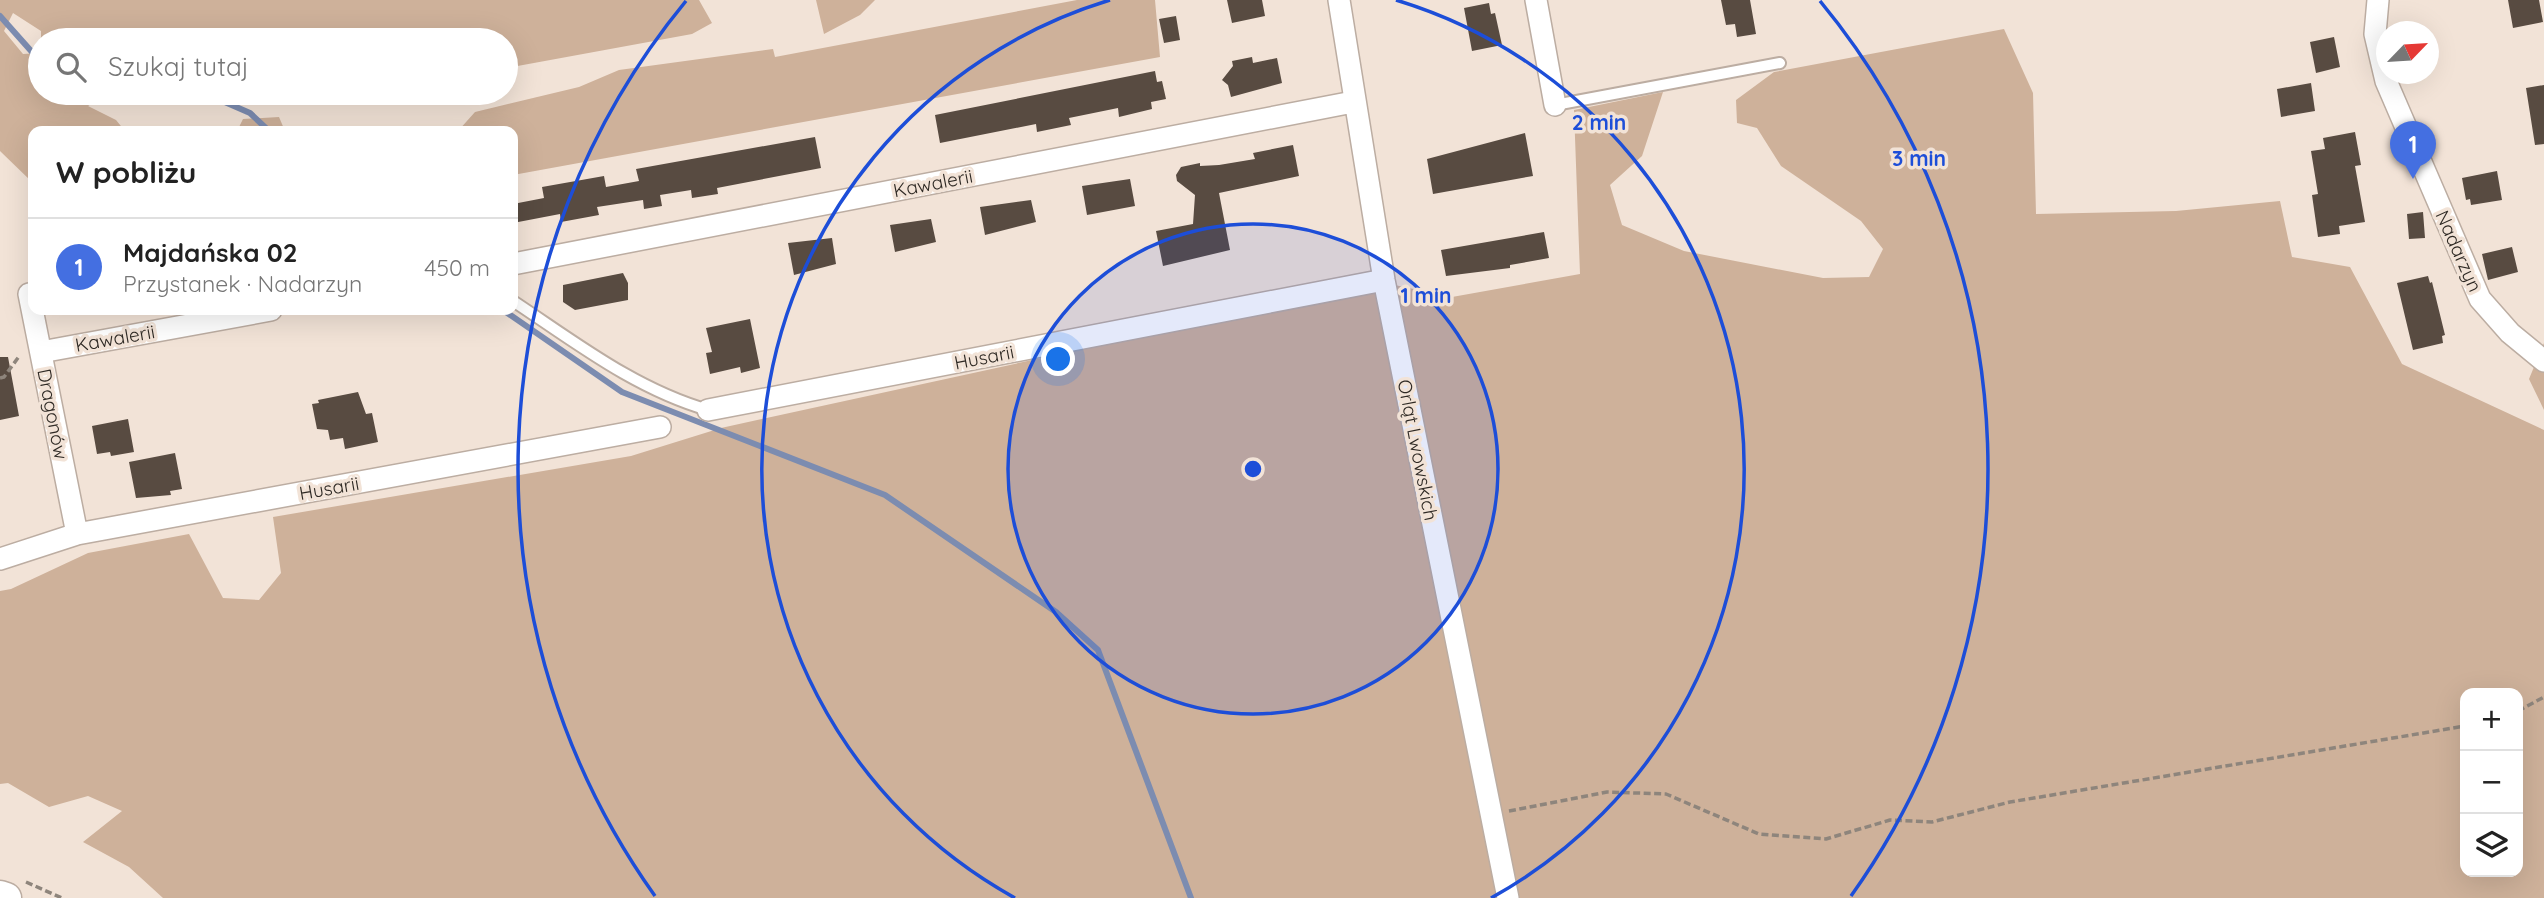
<!DOCTYPE html>
<html lang="pl">
<head>
<meta charset="utf-8">
<style>
	:root { --surface:#fff; --page:#f2f2f2; --text:#222; --muted:#767676; --line:#e0e0e0; --accent:#446fe1 }
	body { margin:0; font-family:Quicksand,sans-serif; background:var(--page); color:var(--text) }
	.controls { position:absolute; right:21px; bottom:21px; display:grid; overflow:hidden; border-radius:14px; box-shadow:0 7px 28px #0002 }
	.controls button { width:63px; height:63px; display:grid; place-items:center; padding:0; border:0; border-bottom:2px solid var(--line); background:var(--surface); color:var(--text); font:35px sans-serif }
	.compass { position:absolute; left:2376px; top:21px; width:63px; height:63px; border-radius:50%; background:var(--surface); box-shadow:0 7px 28px #0002; rotate:65deg }
	.you { position:absolute; left:1059px; top:360px; width:24px; height:24px; margin:-18px; border:5px solid #fff; border-radius:50%; background:#1a73e8; box-shadow:0 0 0 10px #1a73e833 }
	.badge { display:grid; place-items:center; width:46px; height:46px; border-radius:50%; background:var(--accent); color:#fff; font-size:23px; font-weight:700 }
	.pin { position:absolute; translate:-50% -58px; filter:drop-shadow(0 2px 4px #0008) }
	.pin::after { content:''; position:absolute; top:37px; width:24px; height:21px; background:inherit; clip-path:polygon(0 0,100% 0,50% 100%) }
	.list { margin:0; padding:0; list-style:none }
	h2 { display:flex; justify-content:space-between; align-items:center; height:91px; margin:0; padding:0 28px; font-size:30px }
	h2 small { font-size:23px; font-weight:400; color:var(--muted) }
	.list li { display:grid; grid-template-columns:46px 1fr auto; gap:21px; align-items:center; box-sizing:border-box; height:98px; padding:0 28px; border-top:2px solid var(--line) }
	.list b { display:block; font-size:26px; white-space:nowrap }
	.list p { margin:0; font-size:23px; white-space:nowrap; color:var(--muted) }
	.list em { font-size:23px; font-style:normal; color:var(--muted) }
	.icon { flex:none; width:38px; height:38px; fill:none; stroke:currentColor; stroke-width:2; stroke-linecap:round; stroke-linejoin:round }
	.map { position:relative; flex:none; width:2544px; height:898px; overflow:hidden }
	.search { position:absolute; background:var(--surface); box-shadow:0 7px 28px #0002; left:28px; top:28px; width:490px; height:77px; display:flex; align-items:center; gap:18px; box-sizing:border-box; padding:0 24px; border-radius:38px; color:var(--muted); font-size:26px }
	.panel { position:absolute; background:var(--surface); box-shadow:0 7px 28px #0002; left:28px; top:126px; width:490px; height:189px; border-radius:14px }
	.map>svg:first-child { display:block }
	.green { fill:#ceb19a; fill-rule:evenodd }
	.lines { fill:none; stroke-linecap:round; stroke-linejoin:round }
	.stream { stroke:#7c8cb0; stroke-width:6 }
	.building { fill:#584b41 }
	.service-casing { stroke:#bcada2; stroke-width:14 }
	.minor-casing { stroke:#bcada2; stroke-width:24 }
	.secondary-casing { stroke:#bcada2; stroke-width:33 }
	.path { stroke:#8e857c; stroke-width:3.5; stroke-dasharray:7 3.5; stroke-linecap:butt }
	.service { stroke:#fff; stroke-width:10 }
	.minor { stroke:#fff; stroke-width:21 }
	.secondary { stroke:#fff; stroke-width:30 }
	.ring { fill:none; stroke:#1d4ed8; stroke-width:3.5 }
	.labels { text-anchor:middle; dominant-baseline:central; stroke-width:7; stroke-linejoin:round; paint-order:stroke }
	.street-label { font-size:19px; fill:#2e2924; stroke:#f2e3d7 }
	.centre { fill:#1d4ed8; stroke:#f2e3d7; stroke-width:3.5 }
	.ring-label { font-size:21px; text-anchor:middle; font-weight:bold; fill:#1d4ed8; stroke:#f2e3d7; stroke-width:7; stroke-linejoin:round; paint-order:stroke }
</style>
</head>
<body>
<div class="map">
<svg width="2544" height="898" viewBox="0 0 2544 898">
	<rect width="100%" height="100%" fill="#f2e3d7"/>
	<path class="green" d="M0 0H699L712 23 692 34 506 68V40H41V31L13 13 4 31 23 54 40 53V93H110L88 106 116 120 125 131H33V183L0 151Z
		M816 0H875L860 15 824 34Z
		M1077 0H1155L1160 57 513 175V131H458L475 112 579 87 619 70 773 49 775 57Z
		M2004 29 2033 93 2036 214 2176 211 2280 201 2292 257 2350 267 2402 364 2544 430V898H163L129 867 83 842 122 811 88 796 49 807 8 783 0 784V591L11 589 88 553 189 534 223 598 259 600 281 573 273 517 631 456 721 428 1385 283 1452 297 1580 274 1574 110 1663 92 1642 156 1610 185 1622 225 1684 251 1823 278 1869 277 1883 249 1861 221 1781 166 1757 128 1737 123 1736 100 1774 72ZM2465 693H2518V872H2465Z
		M279 117 285 131H237L243 119Z
		M2544 343V410L2529 379Z"/>
	<g class="lines">
		<path class="stream" d="M0 16 40 61
			M204 93 250 113 269 131
			M503 310 622 392 885 495 1056 612 1098 650 1191 898"/>
	</g>
	<path class="building" d="M1227 0H1262L1265 16 1232 23Z
		M1721 0H1750L1756 34 1737 37 1735 24 1726 25Z
		M2508 0H2539L2543 22 2513 28Z
		M1489 3 1491 14 1495 13 1502 45 1472 51 1464 8Z
		M1176 16 1180 40 1164 43 1159 19Z
		M2334 37 2340 67 2316 73 2310 42Z
		M1252 57 1253 63 1277 58 1282 83 1231 97 1228 85 1222 80 1233 66 1232 61Z
		M1155 71 1157 82 1162 81 1166 99 1151 102 1152 109 1119 117 1118 108 1069 118 1071 125 1037 132 1036 124 940 143 935 115Z
		M2311 83 2315 111 2281 117 2277 89Z
		M2544 85V144L2535 145 2526 88Z
		M2355 132 2361 165 2355 166 2365 222 2339 226 2340 234 2318 237 2312 195 2318 194 2311 151 2325 149 2323 138Z
		M1525 133 1533 176 1433 194 1427 159Z
		M815 137 821 168 717 188 718 194 692 198 691 190 660 195 662 206 644 209 643 200 597 207 599 215 561 222 560 214 513 223V204L544 198 542 187 604 176 606 187 639 181 636 169Z
		M1293 145 1299 176 1219 193 1230 250 1163 266 1156 231 1193 224 1195 195 1177 181 1176 175 1181 167 1200 163V166L1219 165 1255 159 1253 153Z
		M2497 171 2502 200 2471 205 2470 199 2466 200 2462 178Z
		M1130 179 1135 206 1087 215 1082 186Z
		M1031 200 1036 222 985 235 980 207Z
		M2423 212 2425 238 2409 239 2407 214Z
		M931 219 936 242 895 252 890 225Z
		M1544 232 1549 258 1510 265V268L1446 276 1441 250Z
		M832 238 836 264 794 275 788 243Z
		M2512 247 2518 272 2488 280 2482 254Z
		M623 273 628 283V300L575 310 563 302V285Z
		M2428 276 2430 283 2432 282 2445 335 2442 336 2443 343 2413 350 2397 283Z
		M750 319 760 368 741 373 740 367 710 374 706 353 712 352 706 328Z
		M0 357H8L19 416 0 420Z
		M358 392 366 414 372 413 378 442 345 449 343 438 330 440 328 430 317 429 312 404 319 403 318 400Z
		M128 419 134 452 111 456 110 452 97 454 92 426Z
		M175 453 182 489 170 491 171 495 136 498 129 462Z"/>
	<g class="lines">
		<g class="service-casing">
			<path id="service" d="M1555 105 1780 63
				M513 301C575 342 635 389 708 410"/>
		</g>
		<g class="minor-casing">
			<path id="minor" d="M1339 0 1384 280 1508 898
				M1536 0 1555 105
				M2378 0 2375 34 2386 81 2480 299 2510 333 2544 361
				M513 264 1353 102
				M29 294 77 534
				M41 352 271 310
				M708 410 1384 280
				M0 559 77 534 660 427"/>
		</g>
		<g class="secondary-casing">
			<path id="secondary" d="M0 896 6 898"/>
		</g>
		<path class="path" d="M0 378 4 377 20 355
			M2518 711 2544 697
			M1509 811 1607 792 1666 794 1759 834 1826 839 1890 820 1932 822 2010 802 2465 726
			M26 882 62 898"/>
		<use href="#service" class="service"/>
		<use href="#minor" class="minor"/>
		<use href="#secondary" class="secondary"/>
	</g>
	<circle cx="1253" cy="469" r="245" fill="#1d4ed8" fill-opacity=".12"/>
	<g class="ring">
		<circle cx="1253" cy="469" r="245"/>
		<path d="M1015 898A490 490 0 0 1 1110 0M1396 0A490 490 0 0 1 1491 898"/>
		<path d="M655 896A735 735 0 0 1 686 1M1820 1A735 735 0 0 1 1851 896"/>
	</g>
	<g class="labels">
		<g class="street-label">
			<text transform="translate(933 183) rotate(-11)">Kawalerii</text>
			<text transform="translate(2459 251) rotate(66)">Nadarzyn</text>
			<text transform="translate(115 338) rotate(-10)">Kawalerii</text>
			<text transform="translate(984 357) rotate(-11)">Husarii</text>
			<text transform="translate(53 414) rotate(79)">Dragonów</text>
			<text transform="translate(1418 450) rotate(79)">Orląt Lwowskich</text>
			<text transform="translate(329 488) rotate(-10)">Husarii</text>
		</g>
	</g>
	<circle cx="1253" cy="469" r="10" class="centre"/>
	<g class="ring-label">
		<text x="1599" y="130">2 min</text>
		<text x="1919" y="166">3 min</text>
		<text x="1426" y="303">1 min</text>
	</g>
</svg>
<div class="controls">
<button>+</button>
<button>−</button>
<button><svg class="icon" aria-label="layers" viewBox="0 0 24 24"><path d="M12 4l9 5-9 5-9-5zM3 14l9 5 9-5"/></svg></button>
</div>
<svg class="compass" viewBox="-18 -18 36 36"><path d="M0-13l5 13h-10z" fill="#e53935"/><path d="M0 13l5-13h-10z" fill="#767676"/></svg>
<div class="you"></div>
<div class="pin badge" style="left:2413px;top:179px">1</div>
<div class="search"><svg class="icon" aria-label="search" viewBox="0 0 24 24"><circle cx="10" cy="10" r="6"/><path d="M15 15l6 6"/></svg>Szukaj tutaj</div>
<section class="panel">
<h2>W pobliżu<small></small></h2>
<ul class="list">
<li><span class="badge">1</span><div><b>Majdańska 02</b><p>Przystanek · Nadarzyn</p></div><em>450 m</em></li>
</ul>
</section>
</div>
</body>
</html>
